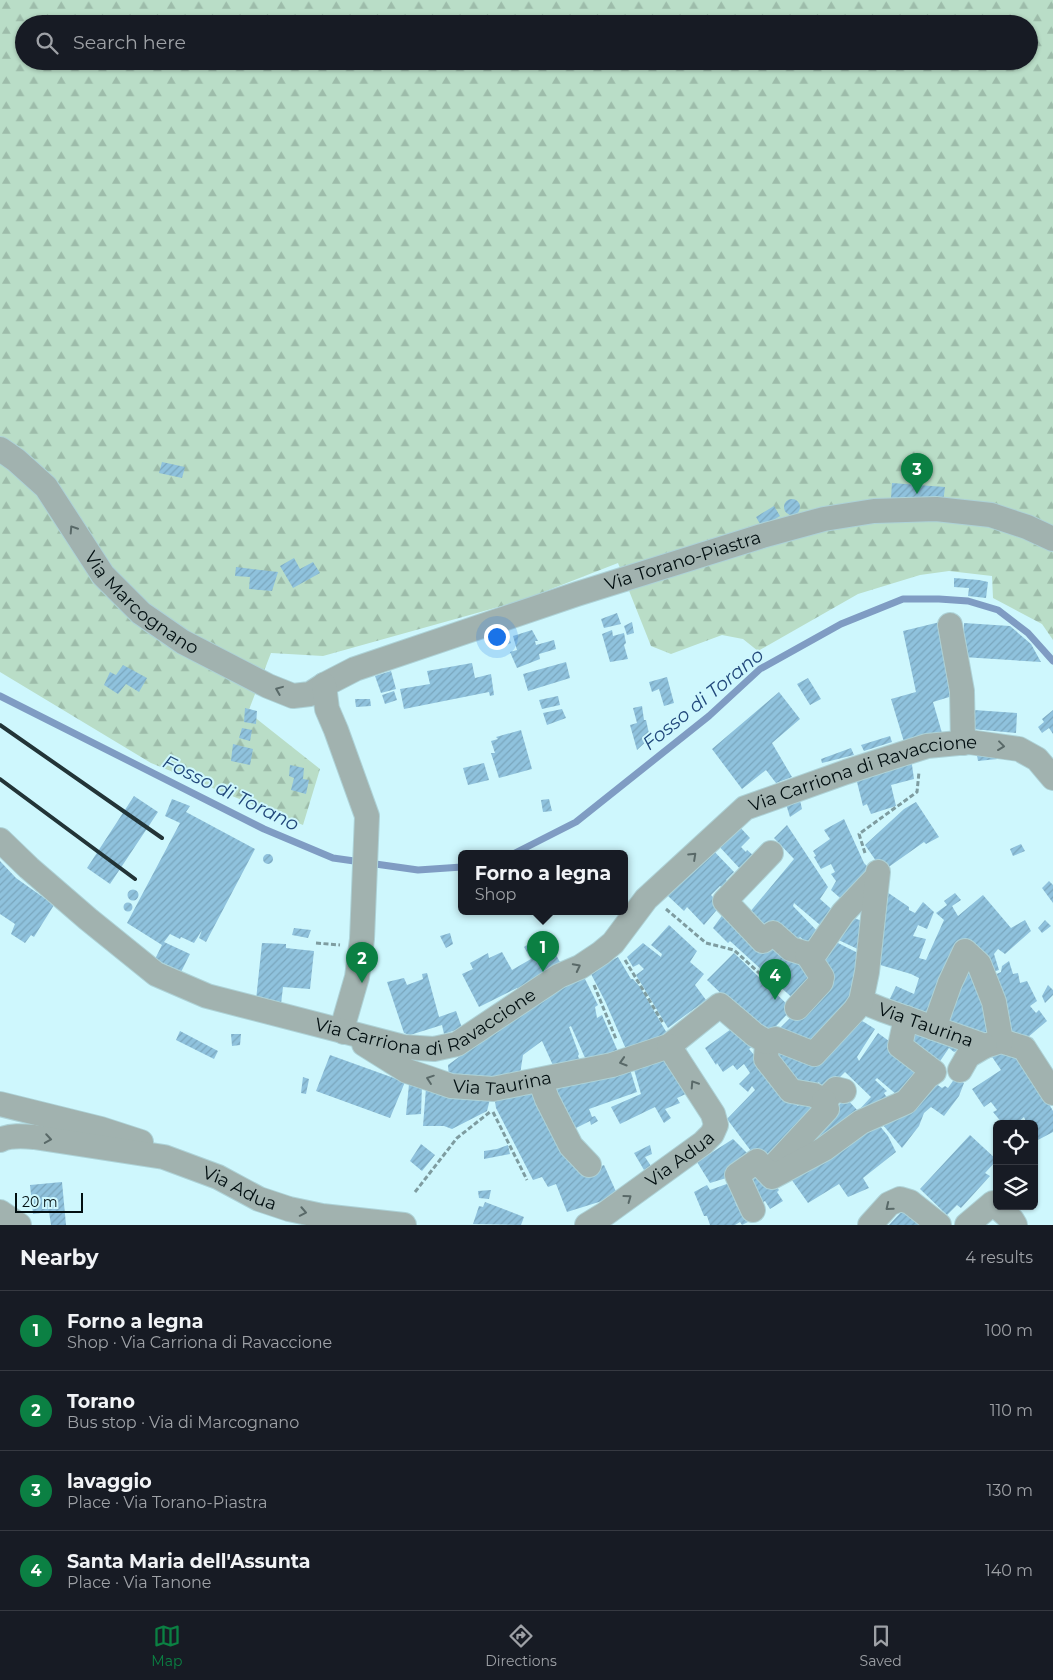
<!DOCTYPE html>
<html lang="en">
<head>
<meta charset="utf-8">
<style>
	:root { --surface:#171b24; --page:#20242c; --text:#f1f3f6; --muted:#9ea1a6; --line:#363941; --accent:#0b8043 }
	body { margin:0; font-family:Montserrat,sans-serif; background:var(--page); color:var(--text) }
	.controls { position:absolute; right:15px; bottom:15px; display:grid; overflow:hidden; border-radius:8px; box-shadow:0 1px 4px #0004 }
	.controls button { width:45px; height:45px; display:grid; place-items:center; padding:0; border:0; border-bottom:1px solid var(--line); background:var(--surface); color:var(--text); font:25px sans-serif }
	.scale { position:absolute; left:15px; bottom:12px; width:68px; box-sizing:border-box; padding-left:5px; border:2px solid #020f11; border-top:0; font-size:14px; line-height:18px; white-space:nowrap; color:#020f11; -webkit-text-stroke:4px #cef7fd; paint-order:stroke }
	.you { position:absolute; left:496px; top:636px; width:18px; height:18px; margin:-12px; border:4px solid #fff; border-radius:50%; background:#1a73e8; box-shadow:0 0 0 8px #1a73e833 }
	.badge { display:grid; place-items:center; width:32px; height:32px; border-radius:50%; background:var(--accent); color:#fff; font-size:16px; font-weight:700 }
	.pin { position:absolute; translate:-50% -41px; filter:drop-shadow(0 1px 2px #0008) }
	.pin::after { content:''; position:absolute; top:26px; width:18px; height:15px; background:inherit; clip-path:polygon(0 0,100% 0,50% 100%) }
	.popup { position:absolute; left:458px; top:850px; width:170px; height:65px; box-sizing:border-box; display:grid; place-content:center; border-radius:8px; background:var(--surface); filter:drop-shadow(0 1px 4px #0005); font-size:16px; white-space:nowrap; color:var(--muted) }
	.popup b { font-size:19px; color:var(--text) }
	.popup::after { content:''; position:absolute; left:50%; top:100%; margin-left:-10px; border:10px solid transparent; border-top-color:var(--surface) }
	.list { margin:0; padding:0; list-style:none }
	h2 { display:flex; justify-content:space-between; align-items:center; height:65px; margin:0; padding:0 20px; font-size:21px }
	h2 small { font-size:16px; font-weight:400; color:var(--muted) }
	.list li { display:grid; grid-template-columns:32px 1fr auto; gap:15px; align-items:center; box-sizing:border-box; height:80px; padding:0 20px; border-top:1px solid var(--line) }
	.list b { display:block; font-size:19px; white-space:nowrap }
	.list p { margin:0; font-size:16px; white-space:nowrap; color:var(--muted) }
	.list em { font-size:16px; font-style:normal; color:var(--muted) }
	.icon { flex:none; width:28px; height:28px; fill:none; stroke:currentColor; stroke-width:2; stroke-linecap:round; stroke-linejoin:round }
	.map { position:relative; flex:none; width:1053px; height:1225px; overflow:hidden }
	.search { position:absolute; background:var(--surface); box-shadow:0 1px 4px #0004; left:15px; right:15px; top:15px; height:55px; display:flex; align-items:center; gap:12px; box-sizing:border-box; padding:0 18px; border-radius:28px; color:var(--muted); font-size:19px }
	.sheet { height:385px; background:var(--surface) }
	nav { display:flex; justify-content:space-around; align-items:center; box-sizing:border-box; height:70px; border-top:1px solid var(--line); background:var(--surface); font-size:14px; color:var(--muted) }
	nav a { display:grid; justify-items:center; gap:2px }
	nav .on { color:var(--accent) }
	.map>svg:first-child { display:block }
	.forest { fill:url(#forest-firs); fill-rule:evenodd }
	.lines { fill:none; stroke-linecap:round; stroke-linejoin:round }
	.stream { stroke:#7f9cc3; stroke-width:7 }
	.building { fill:url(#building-hatch) }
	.street-casing { stroke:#add2d7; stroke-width:26 }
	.path { stroke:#7e9ca0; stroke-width:3; stroke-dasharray:5 2.5; stroke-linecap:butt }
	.street { stroke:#a1b2af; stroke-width:24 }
	.rail { stroke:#223437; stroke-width:4 }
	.oneway { stroke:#596968 }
	.labels { text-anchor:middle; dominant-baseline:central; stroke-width:4; stroke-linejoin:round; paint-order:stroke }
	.street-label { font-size:18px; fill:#020f11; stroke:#cef7fd }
	.water-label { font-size:19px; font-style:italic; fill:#21487b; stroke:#cef7fd }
</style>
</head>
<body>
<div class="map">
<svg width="1053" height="1225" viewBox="0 0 1053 1225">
	<defs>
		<pattern id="forest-firs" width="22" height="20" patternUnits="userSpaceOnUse" patternTransform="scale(1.25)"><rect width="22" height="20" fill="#b9ddc7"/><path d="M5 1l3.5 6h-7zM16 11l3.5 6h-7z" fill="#9dbcaa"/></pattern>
		<pattern id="building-hatch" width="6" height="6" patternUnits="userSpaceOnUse" patternTransform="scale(1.25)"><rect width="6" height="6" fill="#8fc2dd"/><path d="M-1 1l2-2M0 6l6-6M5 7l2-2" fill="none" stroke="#7aa6bd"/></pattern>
	</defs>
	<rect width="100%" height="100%" fill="#cef7fd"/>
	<path class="forest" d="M0 0H1053V640L1042 624 993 598 992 576 949 571 920 575 858 594 758 651 743 639 722 635 671 654 651 646 618 563 523 600 323 656 271 653 248 712 320 769 303 825 151 763 0 672ZM24 24H1029V61H24Z"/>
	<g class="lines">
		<path class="stream" d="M0 696 264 829 333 858 418 870 462 867
			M515 853 576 822 709 716 760 669 841 624 903 599H939L968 601 998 610 1028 633 1053 661"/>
	</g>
	<path class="building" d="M162 462 185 467 182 478 159 473Z
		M892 483 945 487 943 502 891 498Z
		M784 507a8 8 0 1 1 16 0a8 8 0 1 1-16 0Z
		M774 506 780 516 762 527 756 517Z
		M294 558 300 569 313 562 320 573 293 588 280 566Z
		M236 567 278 572 272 591 249 589 250 577 235 576Z
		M954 578 979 580 988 582 986 598 968 596 969 588 954 587Z
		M617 613 621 624 604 628 601 619Z
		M632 622 634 633 627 635 624 626Z
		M940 622 959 694 933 702 942 733 904 742 891 699 916 692 903 631Z
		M964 623 1010 626 1031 644 1041 662 963 657Z
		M532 630 538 641H535L536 645 554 640 556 649 539 654 540 659 517 668 510 652 517 650 513 636Z
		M612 630 613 636 624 633 626 643 624 645 628 659 610 662 602 634Z
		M508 635 511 643 504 646 499 638Z
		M566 662 570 678 528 691 523 674Z
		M472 663 475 678 491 674 494 695 490 696 489 692 404 709 400 689 430 684 427 671Z
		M123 665 147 678 139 692 126 684 118 694 104 685 110 672 116 675Z
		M391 671 396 689 381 693 375 676Z
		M667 677 674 703 664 706 659 689 652 692 649 682Z
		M808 678 821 699 810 705 797 684Z
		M394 691 397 700 385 704 382 695Z
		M779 692 800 719 772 743 792 777 776 783 766 770 742 789 712 749Z
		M558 696 560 705 542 709 539 700Z
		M355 699H370L371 706 356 707Z
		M642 706 644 720H646L650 738 637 750 630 725 637 723 633 708Z
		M245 708 257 711 256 724 244 722Z
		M562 709 566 718 547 725 543 713Z
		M974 710 1017 713 1016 733 972 729Z
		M1053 710V734L1049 728 1042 733 1038 727 1044 722 1042 719Z
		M242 728 252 730 250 741 239 738Z
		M521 730 532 769 499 778 491 753H495L491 741 498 739 496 737Z
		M890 736 892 742 864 751 861 745Z
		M233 744 253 749 250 765 231 761Z
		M851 748 854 755 822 763 821 759Z
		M976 750 1007 758 978 761Z
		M911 758 914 779 891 785 896 806 871 814 867 804 863 806 855 774Z
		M484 763 489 780 468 785 463 768Z
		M290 765 304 768 303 779 309 780 306 794 291 790 294 778 289 776Z
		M134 796 158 812 110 884 87 868Z
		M799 796 802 809 790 817 785 801Z
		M172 799 190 806 186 812 255 849 206 942 199 938 202 930 194 943 181 937 180 939 170 934 164 942 190 954 181 972 155 959 162 945 127 923 180 823 165 816Z
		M549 799 552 811 543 812 541 800Z
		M916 802 939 837 926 844 924 842 883 871 865 845 904 809Z
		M844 819 864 863 874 873 847 904 831 890 836 881 831 874 835 872 831 864 821 869 814 857 816 856 813 851 830 839 824 830Z
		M738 825 750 838 741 847 746 852 747 850 754 856 743 872 716 843Z
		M787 825 828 887 820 899 837 914 826 930 794 903 793 906 822 936 814 948 800 937 792 945 744 919 794 859 774 838Z
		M1021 844 1025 851 1013 856 1010 849Z
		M710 847 734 872 726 880 729 883 723 888 720 886 711 895 721 905 704 925 687 907 684 911 667 895Z
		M263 859a5 5 0 1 1 10 0a5 5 0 1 1-10 0Z
		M0 861 16 878 54 905 34 937 31 935 25 943 11 934 15 924 0 914Z
		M1049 881 1053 885V903L1042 888Z
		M127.5 895a5.5 5.5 0 1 1 11 0a5.5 5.5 0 1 1-11 0Z
		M884 890 909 907V910L915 913 923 902 934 912 927 929 918 925 913 936 926 939 919 958 926 960 944 920 936 913 947 905 944 901 955 893 961 900 952 906 958 916 983 895 1011 928 1025 920 1031 931 1005 954 998 949 994 954 999 970 987 974 965 943 933 1023 885 1009 896 986 914 994 919 978 911 974 870 962Z
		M123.5 907a4.5 4.5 0 1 1 9 0a4.5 4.5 0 1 1-9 0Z
		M726 910 772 936 799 957 817 980 798 1003 730 941 728 943 713 928Z
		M844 914 867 923 864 952 830 936Z
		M1045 920 1051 926 1042 933 1038 928Z
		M669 925 697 951 690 962 704 974 695 985 706 1000 668 1028 636 975 644 969 639 964 633 967 627 957 643 943 661 957 662 954 651 945Z
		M294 928 311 930 308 938 292 935Z
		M450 933 453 944 446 948 440 936Z
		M544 934 560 962 521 994 517 988 479 1007 462 974 473 969 470 963 488 953 489 958 502 952 512 970 531 959 524 947Z
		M828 938 864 956 857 990 809 1050 778 1030 818 990 814 961Z
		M262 943 286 944V948L314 951 310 989 283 987 281 1004 256 1000Z
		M734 953 792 1009 766 1037 707 980Z
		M618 957 631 979H633L640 987 668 1035 629 1056 605 1001 590 972Z
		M963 961 978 968 991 1040 938 1025Z
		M1009 961 1013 974 1018 973 1020 983 1027 981 1037 1001 1030 1006 1036 1013 1039 1010 1047 1021 1021 1043 1003 1024 992 976 1001 972 1002 966Z
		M427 973 439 1017 456 1011 462 1028 444 1034 442 1025 410 1035 404 1033 387 982 404 978 407 985 423 979 422 974Z
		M583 975 598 1005 595 1007 597 1018 602 1015 619 1054 589 1067 571 1026 569 1027 579 1054 578 1056 582 1066 556 1072 542 1041 523 1055 519 1081 449 1078 448 1065 505 1023Z
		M1048 985 1053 990V995L1045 1003 1042 996Z
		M852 1017 864 1022 875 1029 857 1057 859 1061 878 1033 930 1071 903 1100 877 1078 875 1080 887 1091 884 1093 888 1099 826 1145 812 1133 824 1120 846 1098 858 1111 871 1097 845 1072 823 1094 819 1082 809 1092 774 1067 780 1042 792 1048 814 1066 827 1053Z
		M913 1023 964 1047 954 1052 949 1048 934 1070 902 1046Z
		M738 1024 753 1046 749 1049 795 1103 798 1106 807 1096 823 1108 765 1165 751 1151 727 1119 755 1090 752 1086 748 1092 739 1084 750 1073 744 1064 737 1070 733 1065 723 1072 717 1063 716 1065 705 1048Z
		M180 1031 218 1051 214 1059 176 1040Z
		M231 1034H241L240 1045 232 1046Z
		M997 1045 1023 1058 1053 1111V1132L1036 1141 1034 1137V1124H1027L1024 1117 1016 1124H1003L993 1112 997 1110 991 1102 984 1107 972 1089 1001 1070 988 1051Z
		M662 1054 688 1093 677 1098 680 1103 665 1109 671 1118 664 1123 655 1107 620 1124 611 1107 641 1094 633 1066Z
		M330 1055 405 1082 390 1118 316 1091Z
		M629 1066 637 1092 589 1109 592 1117 595 1116 598 1121 591 1125 590 1121 568 1132 545 1086Z
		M303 1077 309 1079 306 1094 301 1093Z
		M955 1078 964 1083 959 1096 944 1116 931 1107 924 1113 919 1126 902 1148 878 1119 929 1079 942 1088 945 1086 948 1088Z
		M409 1084 422 1085 421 1114 406 1115Z
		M540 1087 581 1174 604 1165 618 1196 567 1212 556 1184 548 1187 542 1177 533 1180 496 1108 494 1095Z
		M426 1088 491 1095 487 1111 452 1129 444 1126H423Z
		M874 1119 888 1136 896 1152 863 1178 869 1188 848 1197 839 1184 808 1203 789 1176Z
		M970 1135 997 1160 985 1173 990 1176 961 1208 957 1205 947 1215 920 1189Z
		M733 1139 754 1160 733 1176 710 1183 697 1162Z
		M421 1144 435 1155 422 1171 410 1161Z
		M508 1145 510 1154 484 1159V1151L497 1149Z
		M650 1145 652 1154 645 1157 651 1166 644 1170 634 1153Z
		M758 1164 779 1190 777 1192 783 1201 770 1209 765 1201 757 1206 741 1176Z
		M735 1181 739 1190 732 1193 737 1207 746 1203 754 1219 742 1225 740 1222 735 1225H710L707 1216H704L694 1192 707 1185 710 1190Z
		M62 1182 66 1225H51L49 1212 33 1214 30 1185Z
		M491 1190 489 1199 479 1198 478 1191Z
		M485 1202 524 1217 521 1225 473 1224 479 1206 483 1207Z
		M903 1210 920 1225H889Z"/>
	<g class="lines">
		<g class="street-casing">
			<g id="street">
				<path id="s1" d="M0 449 16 460 46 487 103 575 141 613 183 642 268 686 293 696 310 694 324 685 355 669 577 594 762 536 824 519 874 511 936 509 991 515 1027 527 1053 539"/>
				<path d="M950 625 962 691 963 743"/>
				<path d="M324 685 327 709 336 730 367 816 362 939 357 977 344 1022V1032"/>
				<path id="s2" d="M0 840 29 868 88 919 156 974 207 996 404 1047 434 1049 457 1044 559 976 580 967 601 953 613 943 646 899 745 808 846 772 927 746 969 742 1019 749 1037 759 1053 778"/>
				<path d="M771 853 725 901 763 941 773 933 791 949 807 954"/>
				<path id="s3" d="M861 1001 883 1010 985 1046 1001 1041 1024 1048 1053 1093"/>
				<path d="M797 1008 821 982 822 977 807 954 816 952 843 913 877 877"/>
				<path d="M934 1028 950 983 965 951 979 964 994 1002 1001 1041"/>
				<path d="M767 1042 766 1059 791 1091 814 1095 824 1101 836 1089 844 1091"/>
				<path id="s4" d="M364 1044 407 1071 428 1078 451 1086 493 1089 612 1065 669 1046 720 1005 755 1035 767 1042 776 1039 814 1054 855 1010 861 1001 867 972 878 872"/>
				<path d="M960 1070 968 1056 985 1046"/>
				<path d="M540 1080 547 1099 571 1146 589 1165"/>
				<path d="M0 1104 101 1129 141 1142"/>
				<path id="s5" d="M0 1140C10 1135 23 1136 34 1137L164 1157 218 1177 259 1199 289 1209 322 1216 404 1225"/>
				<path d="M769 1171 827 1109 824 1101"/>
				<path d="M753 1210 737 1175 757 1161 772 1177 824 1149 861 1122 906 1102 927 1077 934 1072 900 1046 906 1018"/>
				<path d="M0 1212 19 1225"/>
				<path id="s6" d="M587 1225 605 1214 703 1143 712 1134 716 1125 713 1114 669 1046"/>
				<path d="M870 1225 889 1204 900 1199 910 1202 939 1225"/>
				<path d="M967 1225 993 1203 1012 1220 1015 1225"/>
			</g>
		</g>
		<path class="path" d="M865 853 859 834 917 792 919 772
			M666 909 706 943 734 950 780 992
			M316 943 340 945
			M625 960 663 1023
			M594 985 616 1039
			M493 1112 527 1180
			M415 1192 457 1138 490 1112"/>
		<use href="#street" class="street"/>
		<path class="rail" d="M0 725 162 838
			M0 779 135 879"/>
	</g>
	<defs><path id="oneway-chevron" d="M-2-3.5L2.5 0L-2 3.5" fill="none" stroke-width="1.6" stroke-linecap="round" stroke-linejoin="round" transform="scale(1.25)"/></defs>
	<g class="oneway">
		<use href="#oneway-chevron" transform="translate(73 529) rotate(-123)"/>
		<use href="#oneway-chevron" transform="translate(279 690) rotate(-158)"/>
		<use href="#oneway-chevron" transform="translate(1001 746) rotate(7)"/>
		<use href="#oneway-chevron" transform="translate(693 856) rotate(-43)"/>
		<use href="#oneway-chevron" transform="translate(577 967) rotate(-27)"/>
		<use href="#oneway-chevron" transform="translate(623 1062) rotate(163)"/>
		<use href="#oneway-chevron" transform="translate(430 1079) rotate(-161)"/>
		<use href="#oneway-chevron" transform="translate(694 1084) rotate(-123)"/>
		<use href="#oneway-chevron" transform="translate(48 1139) rotate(9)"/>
		<use href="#oneway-chevron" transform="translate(628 1198) rotate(-36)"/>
		<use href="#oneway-chevron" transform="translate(889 1207) rotate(141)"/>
		<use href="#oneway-chevron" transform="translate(303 1212) rotate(11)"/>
	</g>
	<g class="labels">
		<g class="street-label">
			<text stroke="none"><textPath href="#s1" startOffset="806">Via Torano-Piastra</textPath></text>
			<text stroke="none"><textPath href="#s1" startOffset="212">Via Marcognano</textPath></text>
			<text stroke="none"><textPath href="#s2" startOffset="1018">Via Carriona di Ravaccione</textPath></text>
			<text stroke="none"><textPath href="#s2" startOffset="492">Via Carriona di Ravaccione</textPath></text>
			<text stroke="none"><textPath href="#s3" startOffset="69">Via Taurina</textPath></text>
			<text stroke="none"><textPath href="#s4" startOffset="149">Via Taurina</textPath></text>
			<text stroke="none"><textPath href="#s6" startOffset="114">Via Adua</textPath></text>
			<text stroke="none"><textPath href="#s5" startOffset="248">Via Adua</textPath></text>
		</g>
		<g class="water-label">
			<text transform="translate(703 699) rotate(-39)">Fosso di Torano</text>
			<text transform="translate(231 793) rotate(26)">Fosso di Torano</text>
		</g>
	</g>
</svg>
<div class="controls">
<button><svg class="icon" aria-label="locate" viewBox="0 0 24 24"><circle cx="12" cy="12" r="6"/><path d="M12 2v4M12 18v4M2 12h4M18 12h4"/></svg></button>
<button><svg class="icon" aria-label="layers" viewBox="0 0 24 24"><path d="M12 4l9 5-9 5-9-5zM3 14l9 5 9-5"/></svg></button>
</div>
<div class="scale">20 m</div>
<div class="you"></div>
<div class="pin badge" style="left:543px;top:972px">1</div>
<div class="popup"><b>Forno a legna</b>Shop</div>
<div class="pin badge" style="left:362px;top:983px">2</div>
<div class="pin badge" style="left:917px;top:494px">3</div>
<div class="pin badge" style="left:775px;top:1000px">4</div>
<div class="search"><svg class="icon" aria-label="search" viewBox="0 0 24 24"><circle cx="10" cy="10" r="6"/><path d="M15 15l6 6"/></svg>Search here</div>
</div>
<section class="sheet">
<h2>Nearby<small>4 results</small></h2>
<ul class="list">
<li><span class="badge">1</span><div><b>Forno a legna</b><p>Shop · Via Carriona di Ravaccione</p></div><em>100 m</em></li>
<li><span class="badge">2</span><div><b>Torano</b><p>Bus stop · Via di Marcognano</p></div><em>110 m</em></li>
<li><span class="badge">3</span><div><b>lavaggio</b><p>Place · Via Torano-Piastra</p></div><em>130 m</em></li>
<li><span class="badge">4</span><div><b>Santa Maria dell'Assunta</b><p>Place · Via Tanone</p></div><em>140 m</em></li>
</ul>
</section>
<nav>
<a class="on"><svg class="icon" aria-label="map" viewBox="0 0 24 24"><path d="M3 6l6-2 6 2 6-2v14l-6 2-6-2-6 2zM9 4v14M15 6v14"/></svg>Map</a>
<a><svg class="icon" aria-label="directions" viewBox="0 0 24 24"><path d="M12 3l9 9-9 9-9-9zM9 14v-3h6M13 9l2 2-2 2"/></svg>Directions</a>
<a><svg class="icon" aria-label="saved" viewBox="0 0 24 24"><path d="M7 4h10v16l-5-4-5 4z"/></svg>Saved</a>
</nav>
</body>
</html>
